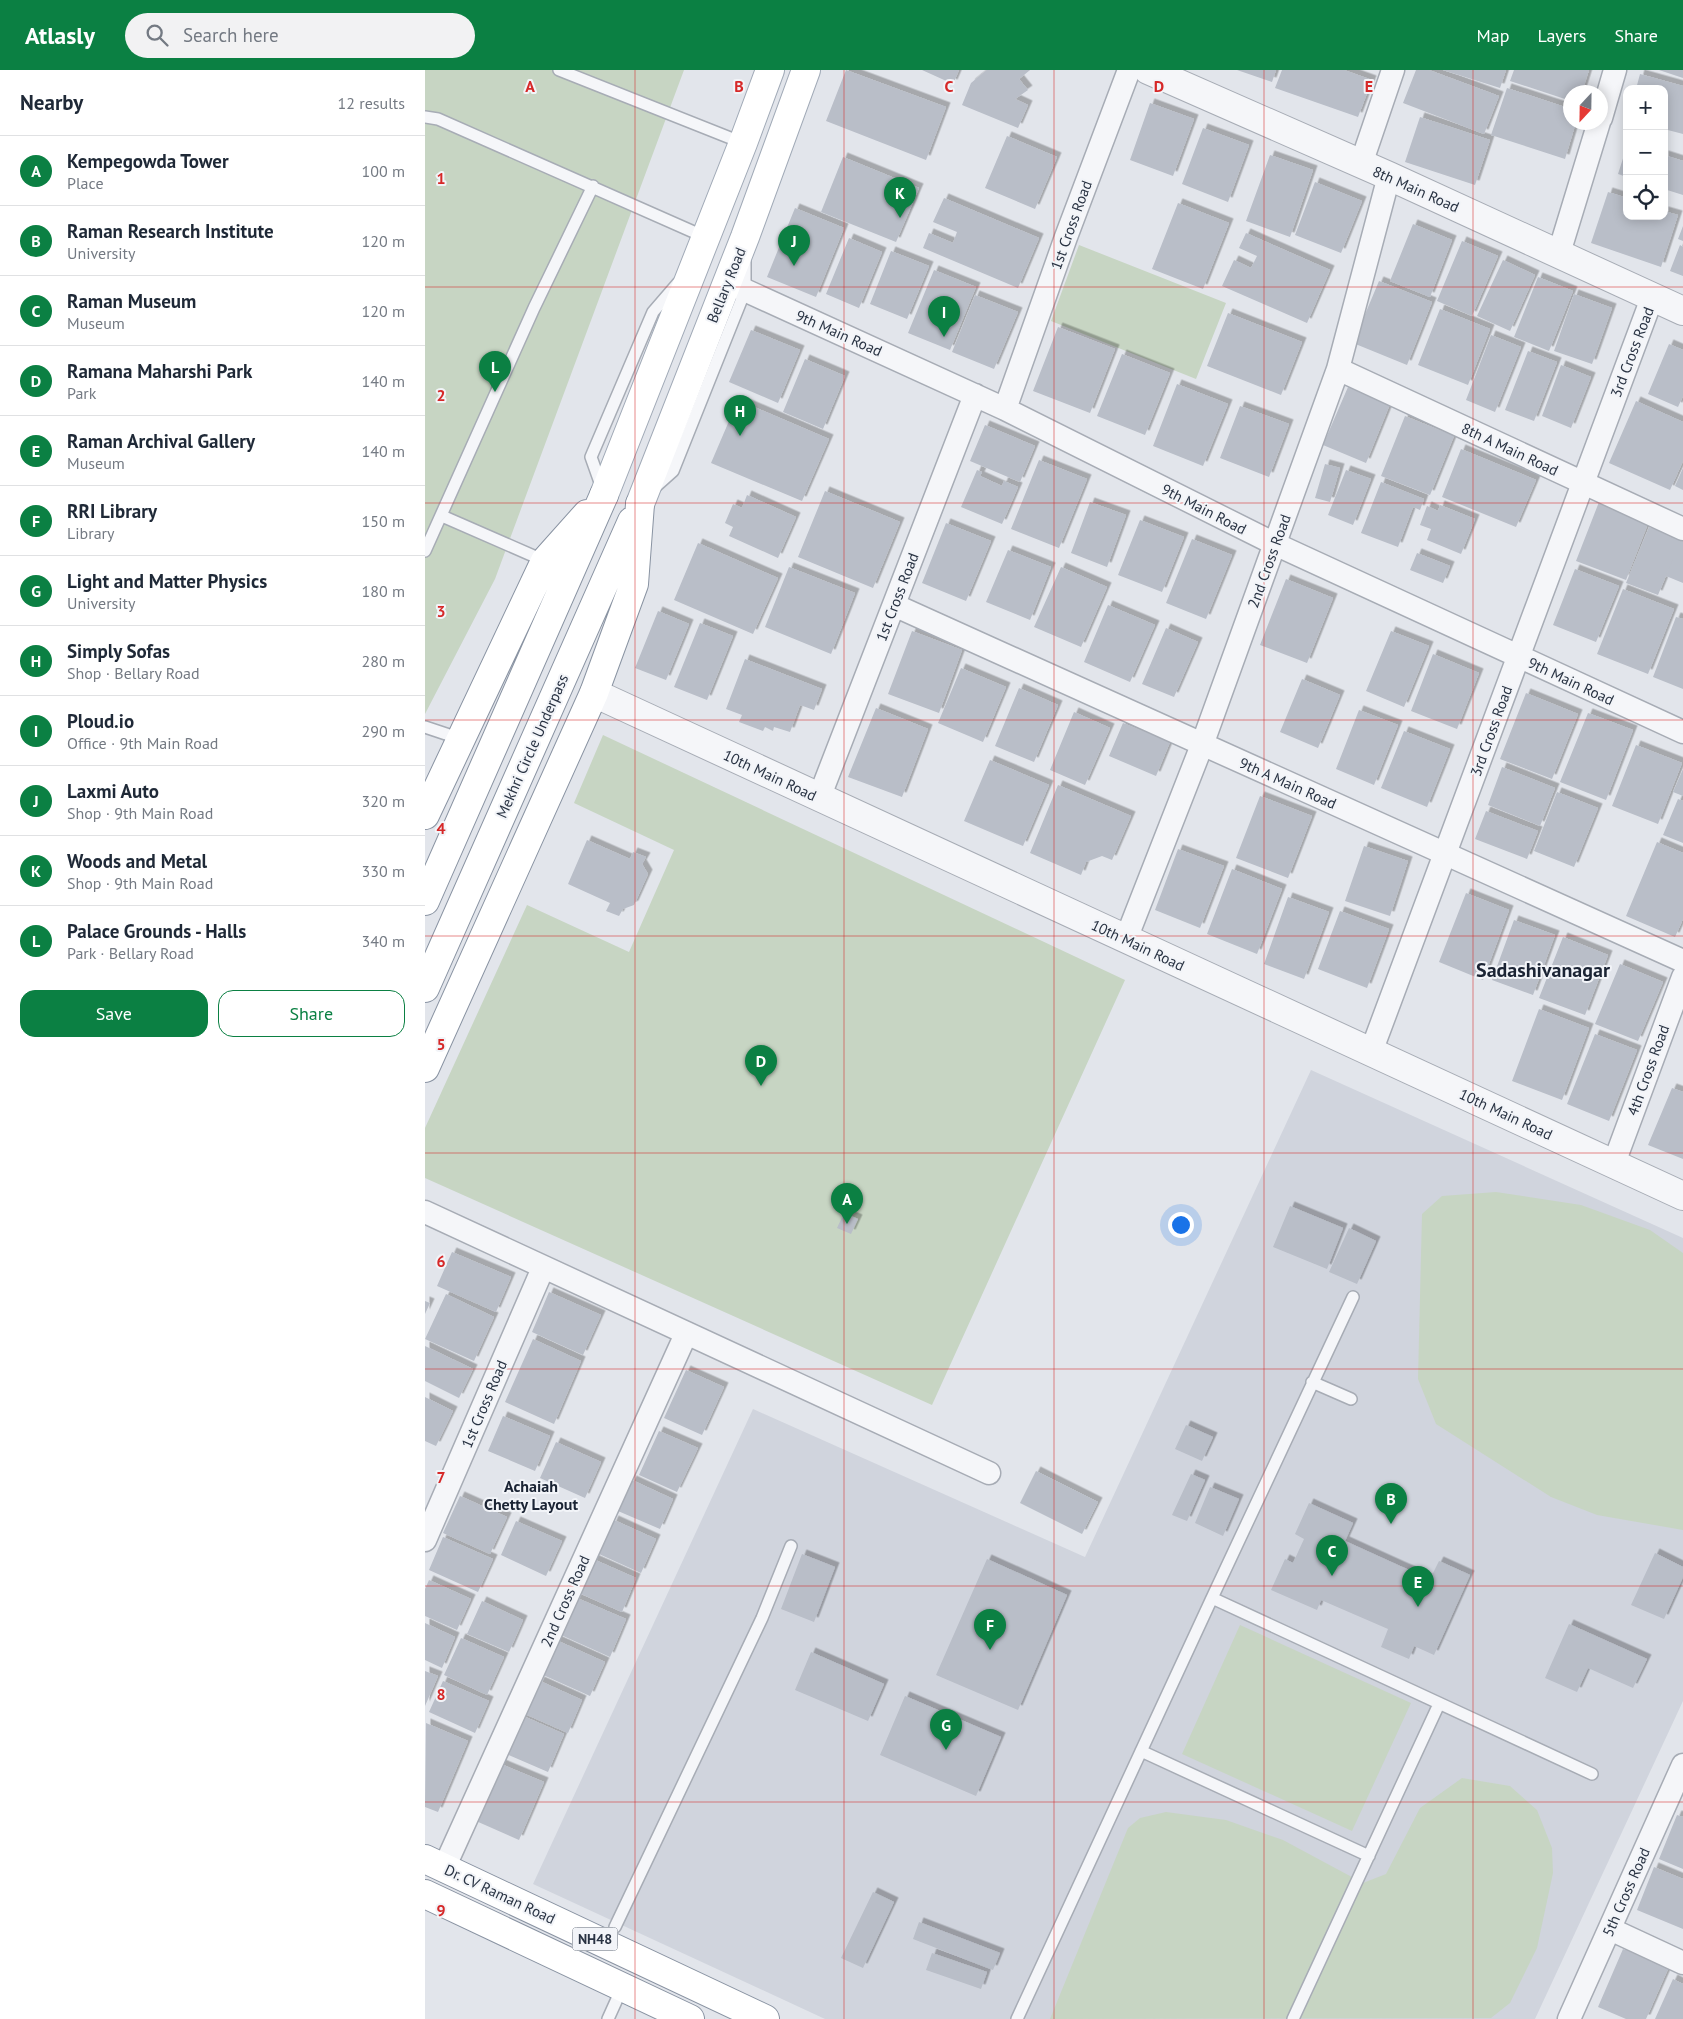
<!DOCTYPE html>
<html lang="en">
<head>
<meta charset="utf-8">
<style>
	:root { --surface:#fff; --page:#f2f2f3; --text:#1f2937; --muted:#747a83; --line:#e0e1e3; --accent:#0b8043 }
	body { margin:0; font-family:"PT Sans",sans-serif; background:var(--page); color:var(--text) }
	.controls { position:absolute; right:15px; top:15px; display:grid; overflow:hidden; border-radius:10px; box-shadow:0 2px 12px #0003 }
	.controls button { width:45px; height:45px; display:grid; place-items:center; padding:0; border:0; border-bottom:1px solid var(--line); background:var(--surface); color:var(--text); font:25px sans-serif }
	.compass { position:absolute; left:1138px; top:15px; width:45px; height:45px; border-radius:50%; background:var(--surface); box-shadow:0 2px 12px #0003; rotate:202deg }
	.you { position:absolute; left:755px; top:1154px; width:18px; height:18px; margin:-12px; border:4px solid #fff; border-radius:50%; background:#1a73e8; box-shadow:0 0 0 8px #1a73e833 }
	.badge { display:grid; place-items:center; width:32px; height:32px; border-radius:50%; background:var(--accent); color:#fff; font-size:16px; font-weight:700 }
	.pin { position:absolute; translate:-50% -41px; filter:drop-shadow(0 1px 2px #0008) }
	.pin::after { content:''; position:absolute; top:26px; width:18px; height:15px; background:inherit; clip-path:polygon(0 0,100% 0,50% 100%) }
	.list { margin:0; padding:0; list-style:none }
	h2 { display:flex; justify-content:space-between; align-items:center; height:65px; margin:0; padding:0 20px; font-size:21px }
	h2 small { font-size:16px; font-weight:400; color:var(--muted) }
	.list li { display:grid; grid-template-columns:32px 1fr auto; gap:15px; align-items:center; box-sizing:border-box; height:70px; padding:0 20px; border-top:1px solid var(--line) }
	.list b { display:block; font-size:19px; white-space:nowrap }
	.list p { margin:0; font-size:16px; white-space:nowrap; color:var(--muted) }
	.list em { font-size:16px; font-style:normal; color:var(--muted) }
	.actions { display:flex; gap:10px; padding:15px 20px }
	.actions a { flex:1; padding:11px 0; border:1px solid var(--accent); border-radius:15px; text-align:center; font-size:18px; color:var(--accent) }
	.actions .main { background:var(--accent); color:#fff }
	.icon { flex:none; width:28px; height:28px; fill:none; stroke:currentColor; stroke-width:2; stroke-linecap:round; stroke-linejoin:round }
	.map { position:relative; flex:none; width:1258px; height:1949px; overflow:hidden }
	header { display:flex; align-items:center; gap:30px; box-sizing:border-box; height:70px; padding:0 25px; background:var(--accent); color:#fff }
	header strong { font-size:24px }
	nav { display:flex; gap:28px; margin-inline-start:auto; font-size:18px }
	.search { width:350px; height:45px; background:var(--page); display:flex; align-items:center; gap:12px; box-sizing:border-box; padding:0 18px; border-radius:28px; color:var(--muted); font-size:19px }
	main { display:flex }
	aside { flex:1; background:var(--surface) }
	.map>svg:first-child { display:block }
	.built { fill:#d0d4dd }
	.green { fill:#c7d5c3 }
	.building { fill:#b9bec8; filter:url(#shadow) }
	.lines { fill:none; stroke-linecap:round; stroke-linejoin:round }
	.service-casing { stroke:#a7acb5; stroke-width:14 }
	.minor-casing { stroke:#a7acb5; stroke-width:25 }
	.tertiary-casing { stroke:#a7acb5; stroke-width:30 }
	.primary-casing { stroke:#a1aab7; stroke-width:30 }
	.trunk-casing { stroke:#8993a2; stroke-width:30 }
	.service { stroke:#f5f6f9; stroke-width:11 }
	.minor { stroke:#f5f6f9; stroke-width:22 }
	.tertiary { stroke:#f5f6f9; stroke-width:28 }
	.primary { stroke:#fff; stroke-width:28 }
	.trunk { stroke:#fff; stroke-width:28 }
	.grid { fill:none; stroke:#d62828; stroke-width:1; stroke-opacity:0.55 }
	.labels { text-anchor:middle; dominant-baseline:central; stroke-width:4; stroke-linejoin:round; paint-order:stroke }
	.shield { fill:#f2f4f8; stroke:#656d79; stroke-width:1 }
	.shield-label { font-size:14px; font-weight:bold; fill:#293343 }
	.street-label { font-size:15px; fill:#293343; stroke:#f2f4f8 }
	.neighbourhood-label { font-size:16px; font-weight:bold; fill:#1b2434; stroke:#f2f4f8 }
	.district-label { font-size:20px; font-weight:bold; fill:#1b2434; stroke:#f2f4f8 }
	.grid-label { font-size:16px; text-anchor:middle; font-weight:bold; fill:#d62828; stroke:#f2f4f8; stroke-width:4; stroke-linejoin:round; paint-order:stroke }
</style>
</head>
<body>
<header>
<strong>Atlasly</strong>
<div class="search"><svg class="icon" aria-label="search" viewBox="0 0 24 24"><circle cx="10" cy="10" r="6"/><path d="M15 15l6 6"/></svg>Search here</div>
<nav><a>Map</a><a>Layers</a><a>Share</a></nav>
</header>
<main>
<aside>
<h2>Nearby<small>12 results</small></h2>
<ul class="list">
<li><span class="badge">A</span><div><b>Kempegowda Tower</b><p>Place</p></div><em>100 m</em></li>
<li><span class="badge">B</span><div><b>Raman Research Institute</b><p>University</p></div><em>120 m</em></li>
<li><span class="badge">C</span><div><b>Raman Museum</b><p>Museum</p></div><em>120 m</em></li>
<li><span class="badge">D</span><div><b>Ramana Maharshi Park</b><p>Park</p></div><em>140 m</em></li>
<li><span class="badge">E</span><div><b>Raman Archival Gallery</b><p>Museum</p></div><em>140 m</em></li>
<li><span class="badge">F</span><div><b>RRI Library</b><p>Library</p></div><em>150 m</em></li>
<li><span class="badge">G</span><div><b>Light and Matter Physics</b><p>University</p></div><em>180 m</em></li>
<li><span class="badge">H</span><div><b>Simply Sofas</b><p>Shop · Bellary Road</p></div><em>280 m</em></li>
<li><span class="badge">I</span><div><b>Ploud.io</b><p>Office · 9th Main Road</p></div><em>290 m</em></li>
<li><span class="badge">J</span><div><b>Laxmi Auto</b><p>Shop · 9th Main Road</p></div><em>320 m</em></li>
<li><span class="badge">K</span><div><b>Woods and Metal</b><p>Shop · 9th Main Road</p></div><em>330 m</em></li>
<li><span class="badge">L</span><div><b>Palace Grounds - Halls</b><p>Park · Bellary Road</p></div><em>340 m</em></li>
</ul>
<div class="actions"><a class="main">Save</a><a>Share</a></div>
</aside>
<div class="map">
<svg width="1258" height="1949" viewBox="0 0 1258 1949">
	<defs>
		<filter id="shadow"><feDropShadow dx="4.5" dy="-4.5" stdDeviation="0" flood-color="#0004"/></filter>
	</defs>
	<rect width="100%" height="100%" fill="#e2e5eb"/>
	<path class="built" d="M886 1000 1258 1168V1631L1110 1949H400L108 1814 328 1339 660 1487Z"/>
	<path class="green" d="M0 0H259L70 509 0 644Z
		M654 175 801 233 771 309 626 251Z
		M178 665 700 910 507 1335 0 1108V1058L102 835 204 882 249 780 149 733Z
		M1071 1122 1156 1135 1225 1160 1258 1183V1460L1172 1445 1126 1427 1011 1354 993 1309 997 1144 1017 1126Z
		M815 1555 986 1633 927 1761 757 1684Z
		M1037 1708 1085 1716 1112 1740 1127 1778 1128 1803 1112 1878 1085 1933 1066 1948 625 1949 703 1758 715 1748 741 1742 801 1750 858 1770 938 1813 961 1804 995 1738Z"/>
	<path class="building" d="M421 0 521 37 501 90 401 51Z
		M497 0H534L528 14Z
		M562 0H605L594 9 603 20 590 29 603 35 593 58 537 35 546 13Z
		M812 0H851L847 12Z
		M857 0H919L947 10 933 47 850 18Z
		M991 0H1004L1074 26 1059 64 978 33Z
		M1018 0H1081L1075 18Z
		M1089 0H1164L1157 22H1146V31L1085 11Z
		M1234 0H1258V8Z
		M1215 4 1258 16V64L1239 59V19H1211Z
		M1082 18 1146 39V52H1151L1140 89 1066 65Z
		M725 33 769 49 748 106 705 90Z
		M995 47 1065 70 1050 115 980 92Z
		M778 58 824 75 803 132 757 114Z
		M582 66 632 87 610 139 560 118Z
		M1201 79H1202V107L1193 104Z
		M845 85 888 100 865 167 821 151Z
		M1239 85 1258 91V125L1239 119Z
		M418 87 494 118 471 172 396 142Z
		M890 112 937 131 916 183 870 165Z
		M1183 122 1202 128V146H1239V141L1253 145 1236 197 1166 173Z
		M519 128 614 168 593 218 498 178 504 163 528 173 532 162 508 152Z
		M753 133 804 153 778 219 727 199Z
		M370 138 419 158 391 227 342 207Z
		M988 154 1027 170 1005 227 965 211Z
		M1258 156V171L1253 169Z
		M821 163 905 200 882 253 797 216 809 190 826 198 832 186 814 178Z
		M424 168 457 182 434 238 401 224Z
		M1037 171 1073 186 1047 246 1012 231Z
		M1255 175 1258 177V206L1245 201Z
		M466 181 504 196 482 249 445 234Z
		M1078 190 1110 205 1085 261 1052 246Z
		M509 200 551 217 525 280 483 263Z
		M1113 207 1148 221 1124 281 1089 267Z
		M954 211 1007 232 982 295 928 273Z
		M1149 224 1187 238 1167 294 1129 281Z
		M550 225 593 242 569 299 527 282Z
		M1015 239 1065 259 1043 315 993 295Z
		M803 243 877 272 856 325 782 296Z
		M633 257 690 279 665 343 608 321Z
		M326 260 375 280 353 333 304 312Z
		M1066 265 1096 277 1070 342 1041 330Z
		M1244 274 1258 280V326L1253 337 1223 324Z
		M1103 281 1132 292 1109 351 1080 340Z
		M697 284 745 303 720 365 672 346Z
		M380 289 420 306 398 359 358 342Z
		M1136 295 1166 307 1146 358 1117 346Z
		M752 314 803 334 778 396 728 376Z
		M923 317 965 334 941 393 898 375Z
		M313 330 404 369 377 431 286 393Z
		M1211 331 1258 352V391L1245 420 1184 393Z
		M815 336 864 354 844 407 795 388Z
		M980 346 1029 366 1005 425 956 406Z
		M560 355 610 376 595 412 545 391Z
		M1036 379 1111 410 1091 457 1017 427Z
		M614 390 662 409 634 478 586 459Z
		M900 394 915 398 905 432 890 428Z
		M1258 398V420L1250 416Z
		M552 400 557 402 555 406 577 416 579 411 593 417 577 454 536 437Z
		M921 400 946 409 928 455 903 445Z
		M956 412 999 429 995 440 988 437 973 477 936 463Z
		M400 421 475 452 448 518 373 487Z
		M322 425 371 447 353 488 304 466 308 457 300 453 308 434 317 438Z
		M665 432 701 445 682 497 646 483Z
		M1174 432 1224 451 1201 510 1151 491Z
		M1015 435 1050 449 1036 484 1002 470 1006 459 995 455 1002 436 1013 441Z
		M715 450 759 467 737 522 693 505Z
		M521 453 566 471 541 531 497 513Z
		M1224 457 1258 472V513L1241 506 1250 484 1233 525 1201 513Z
		M767 469 807 485 781 549 741 533Z
		M273 473 353 508 328 564 249 530Z
		M583 480 626 497 605 550 561 532Z
		M992 483 1025 496 1018 513 985 500Z
		M364 497 430 523 406 584 340 557Z
		M636 497 682 517 656 577 609 557Z
		M1150 499 1194 516 1171 572 1128 555Z
		M861 509 908 528 882 593 835 575Z
		M1198 519 1249 539 1223 604 1172 584Z
		M683 535 730 555 705 612 659 592Z
		M233 541 264 554 241 610 210 598Z
		M1251 547 1258 549V619L1228 607Z
		M275 553 308 566 282 630 249 617Z
		M741 558 773 572 749 627 717 614Z
		M487 561 537 580 514 643 463 624Z
		M966 561 1004 576 979 637 941 621Z
		M1008 584 1054 603 1032 659 986 641Z
		M320 589 397 619 389 640 375 635 365 662 349 657 348 661 340 657 338 661 314 652 317 645 301 639Z
		M536 598 581 617 558 672 513 653Z
		M877 609 915 625 893 678 855 662Z
		M594 618 633 635 609 692 570 676Z
		M1101 623 1153 644 1127 709 1075 689Z
		M451 638 503 659 477 727 423 707Z
		M934 640 973 655 949 715 911 699Z
		M649 642 685 658 660 715 625 700Z
		M1163 643 1208 660 1181 730 1135 712Z
		M698 653 745 672 731 706 684 686Z
		M979 661 1025 679 1002 737 956 718Z
		M1211 675 1257 693 1233 754 1187 736Z
		M565 690 624 715 598 776 539 751Z
		M1077 697 1130 718 1115 756 1063 735Z
		M1258 699V726L1248 722Z
		M633 715 706 746 687 790 677 786 661 792 656 805 605 783Z
		M1132 722 1173 738 1149 797 1109 781Z
		M835 726 887 746 863 808 811 788Z
		M1253 729 1258 731V773L1238 765Z
		M1061 741 1113 761 1102 789 1050 769Z
		M162 770 205 789 208 782 221 787 217 794 223 804 209 835 198 839 194 846 181 841 185 833 143 814Z
		M1232 772 1258 783V849L1250 867 1201 846Z
		M939 776 983 791 965 846 920 831Z
		M753 779 799 796 775 858 730 840Z
		M807 799 857 819 832 884 782 864Z
		M1041 823 1084 840 1058 910 1014 892Z
		M863 827 904 842 879 909 839 894Z
		M915 841 964 859 942 918 893 899Z
		M1089 850 1130 865 1108 925 1067 910Z
		M1138 867 1183 885 1160 945 1114 928Z
		M1195 894 1238 912 1213 971 1170 954Z
		M1114 939 1164 958 1137 1030 1087 1011Z
		M1170 964 1212 980 1184 1051 1142 1034Z
		M1247 1018 1258 1022V1089L1223 1075Z
		M865 1136 918 1158 902 1199 848 1177Z
		M419 1143 433 1149 426 1164 412 1158Z
		M924 1158 951 1171 932 1214 904 1202Z
		M27 1182 86 1207 71 1242 12 1216Z
		M124 1222 176 1245 158 1285 107 1262Z
		M21 1224 69 1247 49 1291 0 1269Z
		M0 1231 5 1233 0 1244Z
		M108 1269 156 1291 129 1354 80 1332Z
		M0 1276 48 1299 34 1328 0 1311Z
		M261 1300 299 1317 277 1365 239 1348Z
		M0 1327 28 1341 11 1376 0 1371Z
		M78 1346 125 1366 110 1401 63 1381Z
		M761 1355 788 1367 777 1391 750 1379Z
		M234 1361 273 1378 252 1422 214 1405Z
		M131 1372 176 1392 160 1428 115 1408Z
		M611 1401 673 1432 657 1464 595 1433Z
		M766 1404 780 1410 762 1451 747 1445Z
		M207 1410 248 1429 235 1459 193 1441Z
		M785 1417 814 1429 798 1466 770 1453Z
		M35 1426 82 1447 65 1484 18 1463Z
		M884 1433 928 1453 920 1471 975 1496 1005 1509 1014 1491 1045 1505 1009 1585 989 1576 984 1589 956 1577 963 1559 896 1530 892 1540 846 1520 860 1489 868 1493 879 1469 870 1464Z
		M189 1450 231 1469 216 1503 174 1484Z
		M91 1451 137 1471 121 1506 76 1485Z
		M18 1467 68 1489 53 1522 4 1500Z
		M1230 1483 1258 1497V1507L1239 1549 1206 1535Z
		M377 1484 410 1497 389 1552 356 1539Z
		M168 1489 211 1508 197 1542 154 1523Z
		M562 1489 642 1525 593 1640 511 1605Z
		M4 1510 46 1529 32 1560 0 1546V1519Z
		M152 1528 201 1549 185 1587 136 1565Z
		M57 1531 98 1550 84 1582 42 1564Z
		M0 1553 30 1567 17 1598 0 1590Z
		M1144 1554 1222 1589 1208 1618 1163 1598 1152 1622 1120 1608Z
		M36 1568 79 1587 62 1625 19 1605Z
		M131 1570 180 1592 165 1626 116 1604Z
		M386 1582 459 1614 443 1651 370 1620Z
		M0 1601 13 1606 0 1636Z
		M18 1611 64 1631 50 1663 4 1642Z
		M115 1611 157 1630 143 1663 100 1644Z
		M480 1626 576 1667 551 1726 455 1685Z
		M96 1645 139 1664 123 1702 79 1683Z
		M1 1653 43 1671 13 1742 0 1737Z
		M76 1694 119 1712 94 1770 51 1751Z
		M1252 1745 1258 1747V1799L1234 1789Z
		M1229 1797 1258 1809V1859L1212 1840Z
		M448 1822 469 1832 438 1898 416 1888Z
		M494 1852 575 1883 568 1900 488 1869Z
		M1198 1879 1243 1899 1221 1949H1201L1173 1937Z
		M507 1883 562 1902 556 1919 501 1900Z
		M1248 1909 1258 1914V1949H1230Z"/>
	<g class="lines">
		<g class="service-casing">
			<path id="service" d="M134 0 318 73
				M0 47 13 49 280 167
				M177 418 166 387 228 242 253 213
				M229 418 248 401 320 221V191
				M17 446 120 491
				M0 481 109 238 168 116
				M0 657 36 669
				M887 1312 926 1329
				M787 1528 928 1227
				M716 1681 944 1786
				M190 1857 337 1548 366 1476
				M183 1949 197 1918
				M592 1949 787 1528 1167 1704
				M868 1949 1014 1634"/>
		</g>
		<g class="minor-casing">
			<path id="minor" d="M1176 48 1190 0
				M936 94 968 0
				M1134 183 1174 52
				M302 212 580 339 850 474 1258 662
				M913 299 1258 459
				M580 339 641 167 704 0
				M469 535 1258 891
				M394 728 550 325
				M701 869 777 675 913 299 964 106
				M946 982 1227 228
				M1189 1093 1258 907
				M0 1142 564 1403
				M0 1470 118 1198
				M19 1798 261 1264
				M1185 1859 1258 1893
				M1144 1949 1258 1695"/>
		</g>
		<g class="tertiary-casing">
			<path id="tertiary" d="M723 0 964 106 1258 241
				M169 623 1258 1126"/>
		</g>
		<g class="primary-casing">
			<path id="primary" d="M179 425 318 73 345 0
				M215 434 320 167 381 0"/>
		</g>
		<g class="trunk-casing">
			<path id="trunk" d="M0 745 120 491 162 444
				M0 831 179 425
				M0 918 207 451
				M0 998 169 623 209 514 215 434
				M0 1789 340 1949
				M0 1824 265 1949"/>
		</g>
		<use href="#service" class="service"/>
		<use href="#minor" class="minor"/>
		<use href="#tertiary" class="tertiary"/>
		<use href="#primary" class="primary"/>
		<use href="#trunk" class="trunk"/>
	</g>
	<path class="grid" d="M210 0V1949M419 0V1949M629 0V1949M839 0V1949M1048 0V1949M0 217H1258M0 433H1258M0 650H1258M0 866H1258M0 1083H1258M0 1299H1258M0 1516H1258M0 1732H1258"/>
	<g class="labels">
		<rect class="shield" x="147.5" y="1857.5" width="45" height="23" rx="4"/>
		<g class="shield-label">
			<text x="170" y="1869">NH48</text>
		</g>
		<g class="street-label">
			<text transform="translate(991 119) rotate(24)">8th Main Road</text>
			<text transform="translate(646 155) rotate(-70)">1st Cross Road</text>
			<text transform="translate(301 215) rotate(-68)">Bellary Road</text>
			<text transform="translate(414 263) rotate(24)">9th Main Road</text>
			<text transform="translate(1207 282) rotate(-69)">3rd Cross Road</text>
			<text transform="translate(1085 379) rotate(25)">8th A Main Road</text>
			<text transform="translate(779 439) rotate(27)">9th Main Road</text>
			<text transform="translate(844 491) rotate(-70)">2nd Cross Road</text>
			<text transform="translate(472 527) rotate(-69)">1st Cross Road</text>
			<text transform="translate(1146 611) rotate(25)">9th Main Road</text>
			<text transform="translate(1066 661) rotate(-70)">3rd Cross Road</text>
			<text transform="translate(107 676) rotate(-66)">Mekhri Circle Underpass</text>
			<text transform="translate(345 705) rotate(25)">10th Main Road</text>
			<text transform="translate(863 713) rotate(24)">9th A Main Road</text>
			<text transform="translate(713 875) rotate(25)">10th Main Road</text>
			<text transform="translate(1223 1000) rotate(-70)">4th Cross Road</text>
			<text transform="translate(1081 1044) rotate(25)">10th Main Road</text>
			<text transform="translate(59 1334) rotate(-67)">1st Cross Road</text>
			<text transform="translate(140 1531) rotate(-66)">2nd Cross Road</text>
			<text transform="translate(1201 1822) rotate(-66)">5th Cross Road</text>
			<text transform="translate(75 1824) rotate(25)">Dr. CV Raman Road</text>
		</g>
		<g class="neighbourhood-label">
			<text x="106" y="1416">Achaiah<tspan x="106" dy="18">Chetty Layout</tspan></text>
		</g>
		<g class="district-label">
			<text x="1118" y="900">Sadashivanagar</text>
		</g>
	</g>
	<g class="grid-label">
		<text x="105" y="22">A</text>
		<text x="314" y="22">B</text>
		<text x="524" y="22">C</text>
		<text x="734" y="22">D</text>
		<text x="944" y="22">E</text>
		<text x="16" y="114">1</text>
		<text x="16" y="331">2</text>
		<text x="16" y="547">3</text>
		<text x="16" y="764">4</text>
		<text x="16" y="980">5</text>
		<text x="16" y="1197">6</text>
		<text x="16" y="1413">7</text>
		<text x="16" y="1630">8</text>
		<text x="16" y="1846">9</text>
	</g>
</svg>
<div class="controls">
<button>+</button>
<button>−</button>
<button><svg class="icon" aria-label="locate" viewBox="0 0 24 24"><circle cx="12" cy="12" r="6"/><path d="M12 2v4M12 18v4M2 12h4M18 12h4"/></svg></button>
</div>
<svg class="compass" viewBox="-18 -18 36 36"><path d="M0-13l5 13h-10z" fill="#e53935"/><path d="M0 13l5-13h-10z" fill="#747a83"/></svg>
<div class="you"></div>
<div class="pin badge" style="left:422px;top:1154px">A</div>
<div class="pin badge" style="left:966px;top:1454px">B</div>
<div class="pin badge" style="left:907px;top:1506px">C</div>
<div class="pin badge" style="left:336px;top:1016px">D</div>
<div class="pin badge" style="left:993px;top:1537px">E</div>
<div class="pin badge" style="left:565px;top:1580px">F</div>
<div class="pin badge" style="left:521px;top:1680px">G</div>
<div class="pin badge" style="left:315px;top:366px">H</div>
<div class="pin badge" style="left:519px;top:267px">I</div>
<div class="pin badge" style="left:369px;top:196px">J</div>
<div class="pin badge" style="left:475px;top:148px">K</div>
<div class="pin badge" style="left:70px;top:322px">L</div>
</div>
</main>
</body>
</html>
